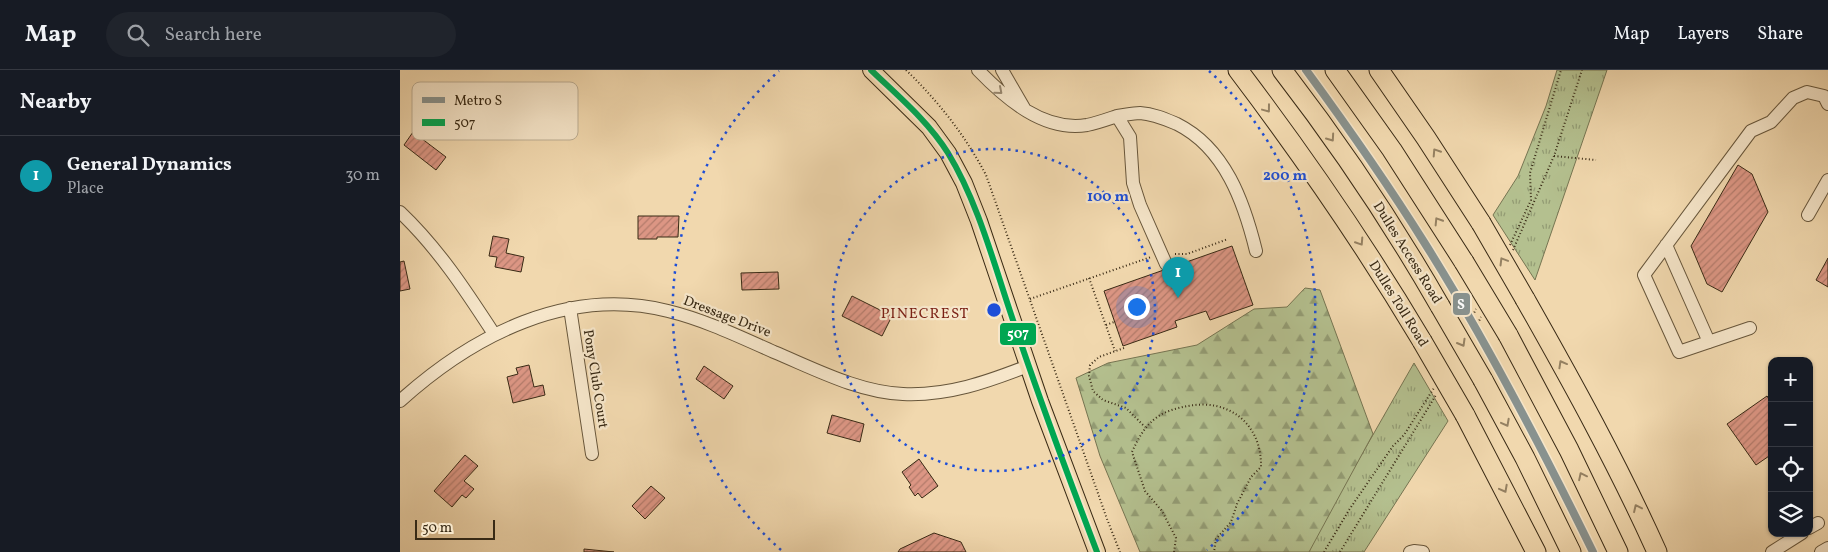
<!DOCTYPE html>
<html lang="en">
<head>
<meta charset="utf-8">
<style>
	:root { --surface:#171b24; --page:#20242c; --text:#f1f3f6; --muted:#9ea1a6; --line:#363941; --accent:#c59692 }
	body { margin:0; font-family:Vollkorn,serif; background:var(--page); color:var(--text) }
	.controls { position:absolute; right:15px; bottom:15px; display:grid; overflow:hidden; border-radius:10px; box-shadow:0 1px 4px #0004 }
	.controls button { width:45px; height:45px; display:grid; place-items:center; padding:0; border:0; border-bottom:1px solid var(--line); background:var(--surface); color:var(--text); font:25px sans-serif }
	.scale { position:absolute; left:15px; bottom:12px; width:80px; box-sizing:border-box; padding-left:5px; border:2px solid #392a15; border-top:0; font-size:14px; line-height:18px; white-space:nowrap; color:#392a15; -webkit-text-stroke:4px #f6e6ca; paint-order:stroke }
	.you { position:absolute; left:736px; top:236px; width:18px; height:18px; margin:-12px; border:4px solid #fff; border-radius:50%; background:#1a73e8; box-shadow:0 0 0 8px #1a73e833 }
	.badge { display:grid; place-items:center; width:32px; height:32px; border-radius:50%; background:var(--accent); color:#fff; font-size:16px; font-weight:700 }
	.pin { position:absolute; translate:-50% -41px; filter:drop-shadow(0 1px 2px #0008) }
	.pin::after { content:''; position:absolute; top:26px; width:18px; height:15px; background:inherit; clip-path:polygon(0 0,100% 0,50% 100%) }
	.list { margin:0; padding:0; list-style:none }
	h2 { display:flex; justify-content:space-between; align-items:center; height:65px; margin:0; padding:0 20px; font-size:21px }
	h2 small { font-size:16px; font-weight:400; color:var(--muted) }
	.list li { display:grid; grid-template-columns:32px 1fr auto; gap:15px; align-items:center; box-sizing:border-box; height:80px; padding:0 20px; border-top:1px solid var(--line) }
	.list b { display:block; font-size:19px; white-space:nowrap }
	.list p { margin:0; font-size:16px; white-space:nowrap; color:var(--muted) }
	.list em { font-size:16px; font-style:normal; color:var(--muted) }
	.icon { flex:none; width:28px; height:28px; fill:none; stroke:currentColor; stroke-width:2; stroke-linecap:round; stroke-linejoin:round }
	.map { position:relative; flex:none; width:1428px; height:482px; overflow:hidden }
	header { display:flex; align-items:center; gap:30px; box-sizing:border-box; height:70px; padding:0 25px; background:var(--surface); border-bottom:1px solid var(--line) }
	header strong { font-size:24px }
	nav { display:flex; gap:28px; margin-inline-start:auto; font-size:18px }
	.search { width:350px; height:45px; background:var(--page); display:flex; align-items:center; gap:12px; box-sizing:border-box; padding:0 18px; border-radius:28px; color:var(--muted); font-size:19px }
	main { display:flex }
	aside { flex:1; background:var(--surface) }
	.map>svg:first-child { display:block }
	.grass { fill:url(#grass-tufts); stroke:#767552 }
	.forest { fill:url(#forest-firs); stroke:#767552 }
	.building { fill:url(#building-hatch); stroke:#392a15 }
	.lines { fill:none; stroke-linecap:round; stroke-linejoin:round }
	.minor-casing { stroke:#67563b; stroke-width:14 }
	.major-casing { stroke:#392a15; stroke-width:18 }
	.highway-casing { stroke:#392a15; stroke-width:21 }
	.path { stroke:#392a15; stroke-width:2; stroke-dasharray:1 2.5; stroke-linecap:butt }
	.minor { stroke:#f6e6ca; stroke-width:12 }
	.major { stroke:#f1d8ae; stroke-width:16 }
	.highway { stroke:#f1d8ae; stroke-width:19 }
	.highway-bridge-casing { stroke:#392a15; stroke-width:21; stroke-linecap:butt }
	.highway-bridge { stroke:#f1d8ae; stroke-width:19 }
	.bus-1-casing { stroke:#f6e6ca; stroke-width:10 }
	.bus-1 { stroke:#00a651; stroke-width:6 }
	.metro-1-casing { stroke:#f6e6ca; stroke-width:11 }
	.metro-1 { stroke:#88928f; stroke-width:8 }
	.oneway { stroke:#988870 }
	.oneway2 { stroke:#958162 }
	.ring { fill:none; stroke:#1d4ed8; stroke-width:2.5; stroke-dasharray:2.5 5 }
	.labels { text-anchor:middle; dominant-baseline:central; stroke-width:4.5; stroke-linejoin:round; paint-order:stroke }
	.street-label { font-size:14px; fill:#392a15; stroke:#f6e6ca }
	.neighbourhood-label { font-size:15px; letter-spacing:1px; fill:#7a1f14; stroke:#f6e6ca }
	.key { fill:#f6e6ca; stroke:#bdae94; stroke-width:1 }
	.key-label { font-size:14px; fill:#392a15 }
	.centre { fill:#1d4ed8; stroke:#f6e6ca; stroke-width:2.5 }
	.ring-label { font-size:15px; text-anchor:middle; font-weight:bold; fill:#1d4ed8; stroke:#f6e6ca; stroke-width:4.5; stroke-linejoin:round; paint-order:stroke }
	.line-badge { stroke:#f6e6ca; stroke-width:2 }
	.badge-label { font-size:14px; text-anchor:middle; font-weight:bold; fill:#fff }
</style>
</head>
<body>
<header>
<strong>Map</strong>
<div class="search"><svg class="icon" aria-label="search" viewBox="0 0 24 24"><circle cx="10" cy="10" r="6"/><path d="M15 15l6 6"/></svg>Search here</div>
<nav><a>Map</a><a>Layers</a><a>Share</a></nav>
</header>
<main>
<aside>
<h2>Nearby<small></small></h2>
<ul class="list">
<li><span class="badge" style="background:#0f9aa8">1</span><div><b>General Dynamics</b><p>Place</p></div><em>30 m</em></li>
</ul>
</aside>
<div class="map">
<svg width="1428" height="482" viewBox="0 0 1428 482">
	<defs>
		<pattern id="grass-tufts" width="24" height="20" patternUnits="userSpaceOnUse" patternTransform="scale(1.25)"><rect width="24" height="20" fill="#b4c08f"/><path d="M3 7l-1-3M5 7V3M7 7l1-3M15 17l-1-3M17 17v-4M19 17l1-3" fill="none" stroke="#939c74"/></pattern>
		<pattern id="forest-firs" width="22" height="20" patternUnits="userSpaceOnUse" patternTransform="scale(1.25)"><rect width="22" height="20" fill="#b4c08f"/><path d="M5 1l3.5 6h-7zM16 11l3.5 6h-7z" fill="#939c74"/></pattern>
		<pattern id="building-hatch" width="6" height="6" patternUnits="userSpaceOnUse" patternTransform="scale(1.25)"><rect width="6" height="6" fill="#dc9684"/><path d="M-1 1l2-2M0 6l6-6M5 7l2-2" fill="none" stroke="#b37b6b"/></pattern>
	</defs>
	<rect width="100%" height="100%" fill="#f1d8ae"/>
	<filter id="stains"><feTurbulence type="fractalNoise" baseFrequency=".004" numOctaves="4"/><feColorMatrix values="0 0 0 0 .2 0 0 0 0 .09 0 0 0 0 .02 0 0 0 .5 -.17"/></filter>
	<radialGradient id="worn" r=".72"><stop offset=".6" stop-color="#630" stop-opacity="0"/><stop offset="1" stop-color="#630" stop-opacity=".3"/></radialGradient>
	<path class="grass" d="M1157 0H1207L1135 210 1093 145 1118 106 1146 36Z
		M1014 293 1048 351 964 482H906Z"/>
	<path class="forest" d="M905 218 920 220 973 364 909 482H740L700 386 676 308 708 293 797 275 854 239 887 237Z"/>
	<path class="building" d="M13 62 46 87 36 100 4 75Z
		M1338 95 1352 104 1368 142 1322 222 1307 214 1291 176Z
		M238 146H279L278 167H257V169H238Z
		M93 166 109 169 106 183 124 187 121 202 95 197 97 187 89 186Z
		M832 176 853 235 810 250 806 241 775 251 777 257 723 276 704 221Z
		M1428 188V217L1416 210Z
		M4 191 10 219 0 221V192Z
		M378 202 379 219 342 220 341 203Z
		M452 226 492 246 482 266 442 246Z
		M129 295 134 317 143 315 145 325 113 333 107 307 118 304 116 298Z
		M304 296 333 316 324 329 296 309Z
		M1367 326 1372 333V384L1356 395 1327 354Z
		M432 345 464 354 460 372 427 363Z
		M65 385 78 396 64 411 74 419 66 428 62 425 52 437 34 421Z
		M519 389 538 416 522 428 518 423 515 426 509 417 511 415 502 402Z
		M251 416 265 428 245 449 232 436Z
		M534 463 561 472 566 482H498L500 479Z
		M184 479 214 482H184Z"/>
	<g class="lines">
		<g class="minor-casing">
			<path id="minor" d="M578 0C606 29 644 62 687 55 697 53 708 49 717 46L730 67 733 113 740 135 766 194
				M602 0 624 38
				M717 46C725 45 733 43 740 43 754 44 765 49 777 54 825 78 844 132 856 181
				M0 142C38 178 66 221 94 264
				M1408 145 1428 110
				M1266 175 1309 272
				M170 238 192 384
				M1350 258 1279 282 1244 205 1351 61 1371 52 1393 28 1407 22 1424 26 1428 34
				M0 331C73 265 168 216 268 241 305 250 340 267 374 282 415 299 458 322 503 324 548 326 587 312 628 296
				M1409 458 1418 453
				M1010 482 1014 481 1023 482
				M1372 482 1402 463
				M1421 482 1428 478"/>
		</g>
		<g class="major-casing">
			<path id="major" d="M471 0 529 57 548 83 564 113 579 151 640 331 697 482"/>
		</g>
		<g class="highway-casing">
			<path id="highway" d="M838 0C904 87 966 177 1022 271
				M882 0C940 75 993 154 1040 236
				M935 0 992 80 1064 192
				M979 0 1026 68 1081 153
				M1125 229C1172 312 1218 395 1257 482
				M1108 265 1169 380 1218 482
				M1083 310 1125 388 1171 482
				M1065 345 1136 482"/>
		</g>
		<path class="path" d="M506 0C538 31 565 65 586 105L707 449 720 482
			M1154 86 1196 90
			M1110 175 1131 130 1130 103 1161 0
			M1113 180 1154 86 1182 0
			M775 184H787L828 169
			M689 208 715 281
			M630 229 751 187
			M706 255 714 252
			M1068 255 1076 239
			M1073 263 1081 247
			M724 278 699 287 690 295 689 306 693 321 703 330 726 338 745 357
			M774 482 776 468 762 441 745 421 732 382C738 369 744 357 756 348 765 341 777 338 788 336 830 328 862 355 861 397L851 407 837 434 831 452 816 469 814 482
			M924 482 949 440 993 376 1004 365 1034 318
			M940 482 1036 325"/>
		<use href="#minor" class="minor"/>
		<use href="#major" class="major"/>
		<use href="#highway" class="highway"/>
		<g class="highway-bridge-casing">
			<path id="highway-bridge" d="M1081 153 1125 229
				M1064 192 1108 265
				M1040 236 1083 310
				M1022 271 1065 345"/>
		</g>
		<use href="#highway-bridge" class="highway-bridge"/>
		<g class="bus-1-casing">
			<path id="bus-1" d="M471 0C498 26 528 51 548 83 579 134 595 198 614 253 640 330 668 406 697 482"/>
		</g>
		<use href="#bus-1" class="bus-1"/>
		<g class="metro-1-casing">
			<path id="metro-1" d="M906 0C947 56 987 113 1024 172 1087 272 1141 376 1193 482"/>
		</g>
		<use href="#metro-1" class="metro-1"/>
	</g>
	<defs><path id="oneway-chevron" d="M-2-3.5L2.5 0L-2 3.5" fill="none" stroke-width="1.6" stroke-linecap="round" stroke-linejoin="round" transform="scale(1.25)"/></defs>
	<use class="oneway" href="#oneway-chevron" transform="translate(599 21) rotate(41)"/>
	<g class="oneway2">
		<use href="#oneway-chevron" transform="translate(867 39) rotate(53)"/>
		<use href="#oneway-chevron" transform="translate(931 68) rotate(55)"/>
		<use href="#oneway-chevron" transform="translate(1036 82) rotate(-123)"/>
		<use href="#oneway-chevron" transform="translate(1038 151) rotate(-122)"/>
		<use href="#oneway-chevron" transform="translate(960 172) rotate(57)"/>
		<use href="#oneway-chevron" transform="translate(1103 191) rotate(-121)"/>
		<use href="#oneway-chevron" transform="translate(1062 273) rotate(60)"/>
		<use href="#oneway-chevron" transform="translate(1162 294) rotate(-119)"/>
		<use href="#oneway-chevron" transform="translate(1106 353) rotate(62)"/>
		<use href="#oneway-chevron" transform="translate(1182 406) rotate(-116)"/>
		<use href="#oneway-chevron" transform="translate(1104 419) rotate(62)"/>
		<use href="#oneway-chevron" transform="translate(1237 438) rotate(-115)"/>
	</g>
	<g class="ring">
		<circle cx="594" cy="240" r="161"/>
		<path d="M381 480A321 321 0 0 1 379 1M809 1A321 321 0 0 1 807 480"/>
	</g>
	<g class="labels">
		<g class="street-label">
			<text transform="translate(1007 183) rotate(58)">Dulles Access Road</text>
			<text transform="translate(998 234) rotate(58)">Dulles Toll Road</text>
			<text transform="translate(327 247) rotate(21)">Dressage Drive</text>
			<text transform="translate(195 309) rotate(81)">Pony Club Court</text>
		</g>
		<g class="neighbourhood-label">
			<text x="525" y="244">PINECREST</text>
		</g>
	</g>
	<rect x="12" y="12" width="166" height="58" rx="8" class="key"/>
	<rect x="22" y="27" width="23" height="6" fill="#88928f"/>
	<rect x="22" y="49" width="23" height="7" fill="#00a651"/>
	<g class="key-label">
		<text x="54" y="35">Metro S</text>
		<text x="54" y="57">507</text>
	</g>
	<circle cx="594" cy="240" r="8" class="centre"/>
	<g class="ring-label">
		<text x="885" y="110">200 m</text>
		<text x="708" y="131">100 m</text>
	</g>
	<g class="line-badge">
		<rect x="1052" y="222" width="19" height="24" rx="5" fill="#88928f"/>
		<rect x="599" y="252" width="38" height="24" rx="5" fill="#00a651"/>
	</g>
	<g class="badge-label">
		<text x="1061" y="239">S</text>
		<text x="618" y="268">507</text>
	</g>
	<rect width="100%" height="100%" filter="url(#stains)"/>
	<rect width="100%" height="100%" fill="url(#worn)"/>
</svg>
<div class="controls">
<button>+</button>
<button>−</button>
<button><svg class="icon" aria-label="locate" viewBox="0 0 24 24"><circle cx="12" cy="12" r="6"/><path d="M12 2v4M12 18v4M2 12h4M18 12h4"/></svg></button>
<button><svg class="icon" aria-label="layers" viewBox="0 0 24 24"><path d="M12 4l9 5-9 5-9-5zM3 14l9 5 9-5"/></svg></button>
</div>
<div class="scale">50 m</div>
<div class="you"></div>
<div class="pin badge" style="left:778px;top:228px;background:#0f9aa8">1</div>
</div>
</main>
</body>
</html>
